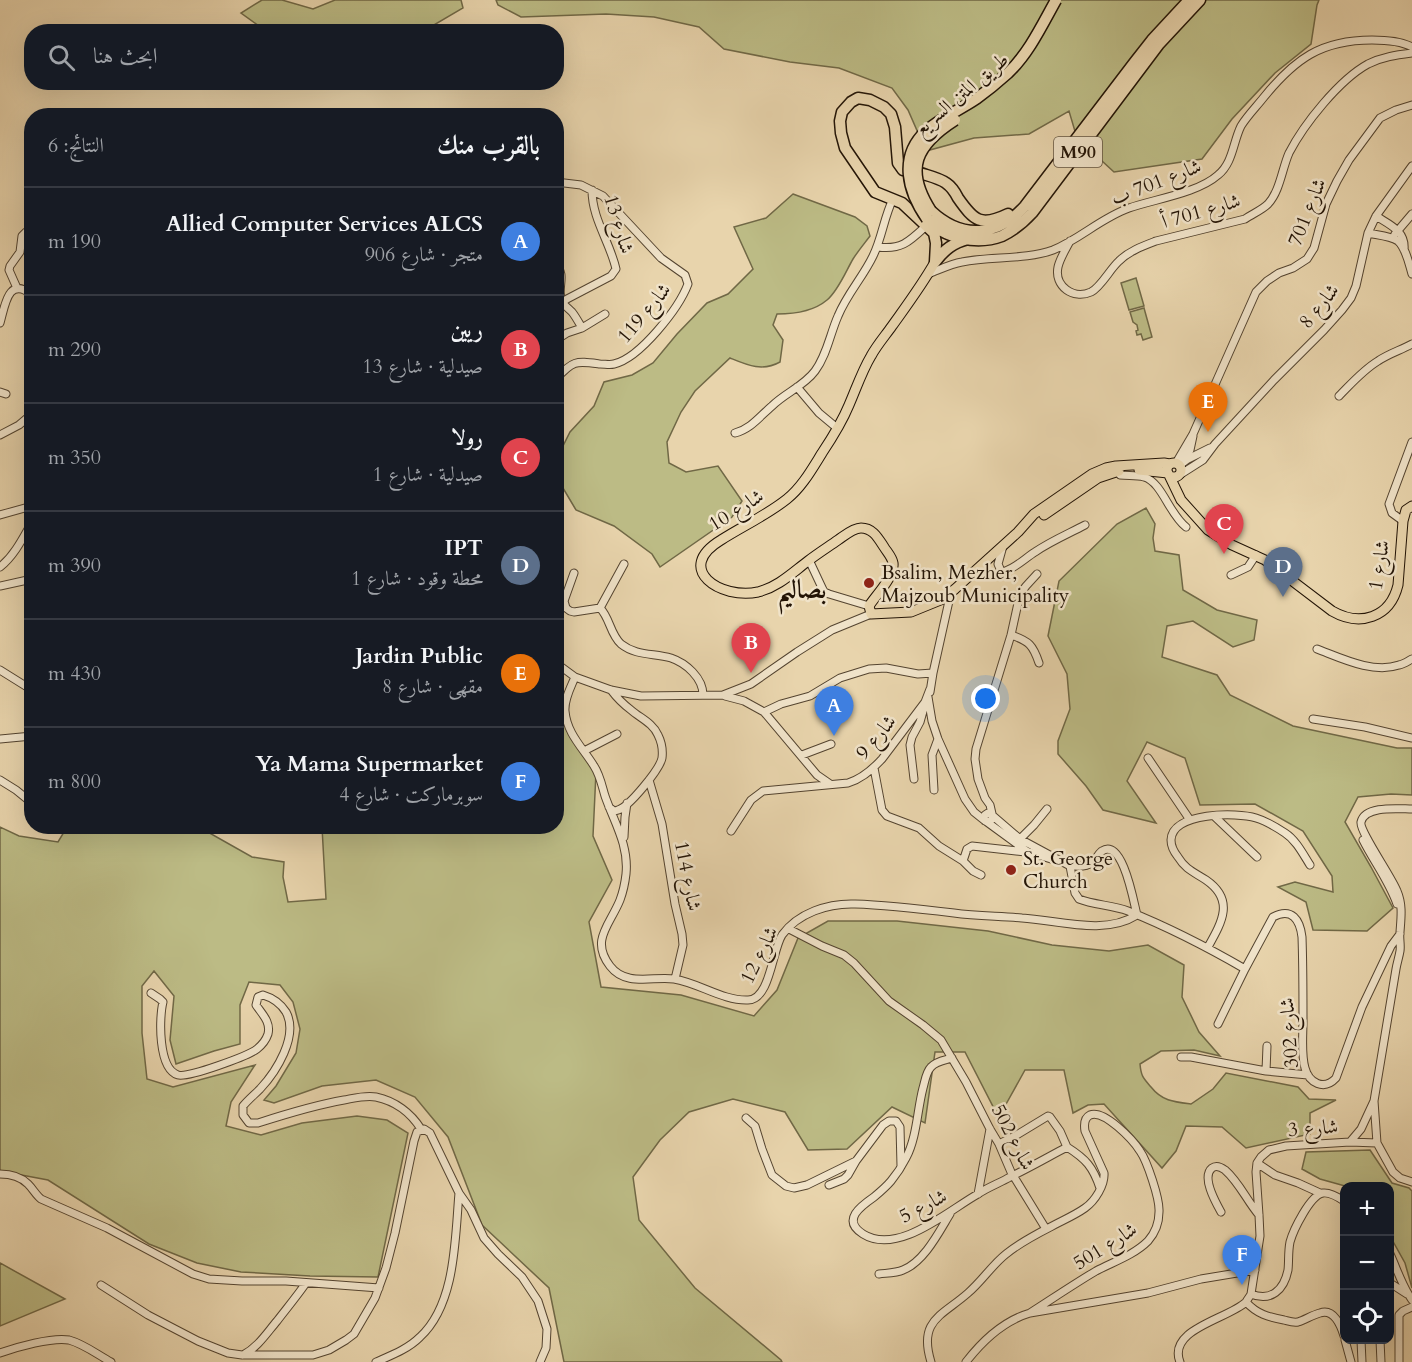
<!DOCTYPE html>
<html lang="ar">
<head>
<meta charset="utf-8">
<style>
	:root { --surface:#171b24; --page:#242831; --text:#f1f3f6; --muted:#9ea1a6; --line:#363941; --accent:#db2777 }
	body { margin:0; font-family:Cardo,Amiri,serif; background:var(--page); color:var(--text); direction:rtl }
	.controls { position:absolute; right:18px; bottom:18px; display:grid; overflow:hidden; border-radius:12px; box-shadow:0 6px 24px #0002 }
	.controls button { width:54px; height:54px; display:grid; place-items:center; padding:0; border:0; border-bottom:2px solid var(--line); background:var(--surface); color:var(--text); font:30px sans-serif }
	.you { position:absolute; left:986px; top:699px; width:21px; height:21px; margin:-15px; border:4px solid #fff; border-radius:50%; background:#1a73e8; box-shadow:0 0 0 9px #1a73e833 }
	.badge { display:grid; place-items:center; width:39px; height:39px; border-radius:50%; background:var(--accent); color:#fff; font-size:20px; font-weight:700 }
	.pin { position:absolute; translate:-50% -50px; filter:drop-shadow(0 2px 3px #0008) }
	.pin::after { content:''; position:absolute; top:32px; width:21px; height:18px; background:inherit; clip-path:polygon(0 0,100% 0,50% 100%) }
	.list { margin:0; padding:0; list-style:none }
	h2 { display:flex; justify-content:space-between; align-items:center; height:78px; margin:0; padding:0 24px; font-size:26px }
	h2 small { font-size:20px; font-weight:400; color:var(--muted) }
	.list li { display:grid; grid-template-columns:39px 1fr auto; gap:18px; align-items:center; box-sizing:border-box; height:108px; padding:0 24px; border-top:2px solid var(--line) }
	.list b { display:block; font-size:22px; white-space:nowrap }
	.list p { margin:0; font-size:20px; white-space:nowrap; color:var(--muted) }
	.list em { font-size:20px; font-style:normal; color:var(--muted) }
	.icon { flex:none; width:33px; height:33px; fill:none; stroke:currentColor; stroke-width:2; stroke-linecap:round; stroke-linejoin:round }
	.map { position:relative; flex:none; width:1412px; height:1362px; overflow:hidden; direction:ltr }
	.search { position:absolute; background:var(--surface); box-shadow:0 6px 24px #0002; left:24px; top:24px; width:540px; height:66px; display:flex; align-items:center; gap:15px; box-sizing:border-box; padding:0 21px; border-radius:24px; color:var(--muted); font-size:22px }
	.panel { position:absolute; background:var(--surface); box-shadow:0 6px 24px #0002; left:24px; top:108px; width:540px; height:726px; border-radius:24px; direction:rtl }
	.map>svg:first-child { display:block }
	.green { fill:#bcbb85; stroke:#706846; stroke-width:1.5 }
	.lines { fill:none; stroke-linecap:round; stroke-linejoin:round }
	.minor-casing { stroke:#544430; stroke-width:9 }
	.major-casing { stroke:#231406; stroke-width:11 }
	.highway-casing { stroke:#231406; stroke-width:13 }
	.minor { stroke:#f0e3c9; stroke-width:7 }
	.major { stroke:#e8d4ac; stroke-width:9 }
	.highway { stroke:#e8d4ac; stroke-width:10 }
	.highway-bridge-casing { stroke:#231406; stroke-width:13; stroke-linecap:butt }
	.highway-bridge { stroke:#e8d4ac; stroke-width:10 }
	.poi-dot { fill:#8f2418; stroke:#f0e3c9; stroke-width:2 }
	.labels { text-anchor:middle; dominant-baseline:central; stroke-width:5; stroke-linejoin:round; paint-order:stroke }
	.shield { fill:#f0e3c9; stroke:#605240; stroke-width:1.5 }
	.shield-label { font-size:18px; font-weight:bold; fill:#231406 }
	.street-label { font-size:20px; fill:#231406; stroke:#f0e3c9 }
	.poi-label { font-size:20px; fill:#231406; stroke:#f0e3c9; text-anchor:start }
	.district-label { font-size:26px; font-weight:bold; fill:#231406; stroke:#f0e3c9 }
</style>
</head>
<body>
<div class="map">
<svg width="1412" height="1362" viewBox="0 0 1412 1362">
	<rect width="100%" height="100%" fill="#e8d4ac"/>
	<filter id="stains"><feTurbulence type="fractalNoise" baseFrequency=".00333" numOctaves="4"/><feColorMatrix values="0 0 0 0 .2 0 0 0 0 .09 0 0 0 0 .02 0 0 0 .5 -.17"/></filter>
	<radialGradient id="worn" r=".72"><stop offset=".6" stop-color="#630" stop-opacity="0"/><stop offset="1" stop-color="#630" stop-opacity=".3"/></radialGradient>
	<path class="green" d="M262 0H282L313 9 335 0H461L463 8 422 32 266 31 241 13Z
		M496 0H1319L1317 5 1311 44 1275 73 1232 119 1202 159 1114 172 1077 138 1069 111 1029 134 974 138 926 151 908 110 892 88 839 68 790 62 724 49 699 27 654 17 606 14 521 17 498 5Z
		M793 194 855 217 867 226 870 236C864 244 858 251 853 259 846 271 838 291 827 300 814 311 794 314 777 314L773 325 783 340 780 362C762 372 747 365 730 358L695 391 681 412 667 442 669 463 686 472 718 466 742 501 732 517 660 567 652 554 614 526 576 510 557 478V458L570 432 594 406 604 382 632 375 653 363 677 334 707 303 728 294 753 269 734 227 766 218Z
		M1136 278 1144 306 1129 310 1121 283Z
		M1144 308 1152 337 1143 340 1141 334 1137 335 1136 331 1138 330 1137 325 1133 322 1130 312Z
		M1146 508 1155 524 1153 538 1155 551 1179 555 1183 590 1217 610 1257 620 1254 640 1233 647 1193 621 1167 626 1162 657 1217 675 1230 695 1293 726 1397 748H1412V795L1391 794 1358 797 1345 822 1371 867 1393 908 1367 931 1313 930 1306 902 1278 887 1295 882 1333 892 1332 876 1303 831 1255 804 1200 805 1185 758 1147 742 1127 781 1156 823 1103 810 1086 786 1058 754V741L1070 709 1067 674 1048 636 1059 581 1117 524Z
		M557 702 572 738 596 772 593 836 612 880 589 922 601 987 681 995 754 1016 777 990 798 938 828 921H897L988 931 1052 945 1109 951 1148 945 1184 965 1182 997 1199 1032 1220 1056 1194 1050 1161 1051 1140 1064C1141 1076 1143 1078 1151 1087 1162 1101 1174 1102 1191 1104L1213 1089 1226 1073 1298 1087 1309 1099 1336 1100 1310 1113V1134L1246 1148 1222 1127 1186 1126 1176 1151 1162 1168 1104 1104 1088 1105 1073 1113 1064 1070H1025L1005 1106 1000 1120 965 1052H935L925 1123 892 1107 847 1149 808 1150 785 1112 733 1099 689 1112 660 1140 633 1177 639 1220 695 1288 781 1360 782 1362H564L549 1288 482 1225 448 1137 415 1097 376 1080 322 1086 274 1103 264 1100 276 1086 296 1053 300 1029 293 1002 280 985 249 982 240 1005V1044L214 1051 176 1064 170 1040 174 996 154 971 142 986V1033L147 1079 173 1087 255 1065 231 1102 226 1126 261 1135 302 1123 357 1116 387 1120 408 1133 378 1277 310 1276 241 1272 197 1263 149 1244 48 1180 0 1171V827L19 836 58 842 67 827H199L252 857 284 862 283 877 288 902 326 899 322 827 556 826Z
		M1370 1150 1392 1183 1409 1188 1412 1191V1288L1405 1263 1390 1236V1186H1345L1320 1179 1302 1169 1306 1152Z
		M0 1263 65 1299 0 1326Z"/>
	<g class="lines">
		<g class="minor-casing">
			<path id="minor" d="M556 182 581 185 603 196 661 258 685 275 688 284C679 308 640 358 614 364 610 365 605 364 600 364 576 361 573 360 556 379
				M1376 216C1390 225 1406 231 1404 250
				M1368 233C1377 235 1391 236 1398 241 1406 248 1409 264 1412 274
				M1395 234 1412 214
				M1070 241C1066 249 1060 258 1058 267 1054 286 1073 300 1091 292 1101 287 1110 269 1119 261 1129 251 1143 246 1156 241L1245 219C1252 214 1262 210 1268 204 1280 191 1282 169 1289 153 1304 124 1339 80 1368 64 1382 57 1396 55 1412 53
				M878 247C901 250 909 242 926 226
				M556 265C567 275 556 290 562 302 564 305 569 309 572 312 576 317 579 323 582 328
				M928 274C939 270 950 264 962 262 991 256 1025 260 1053 250 1080 239 1101 218 1129 208 1155 199 1198 193 1218 175 1233 163 1233 142 1241 126 1247 116 1257 106 1264 97 1295 59 1321 40 1372 40 1384 40 1401 41 1412 47
				M17 288 9 270 10 266 20 252 22 236 26 232 32 229
				M556 307 567 299 611 276 616 269C610 242 592 219 592 190
				M0 323C5 306 8 275 32 295
				M556 340 567 333 582 328 605 314
				M797 387 819 413 837 428
				M0 392 6 394
				M1339 396C1351 384 1363 370 1378 361 1388 354 1401 350 1412 344
				M735 433C751 429 760 416 772 406 785 393 804 386 815 371 827 355 830 334 838 316 847 294 863 277 873 256 882 238 884 217 893 199
				M0 435 19 425 32 414
				M1181 461 1190 450 1193 436
				M1176 463 1193 434 1256 292 1267 281 1279 273 1293 268 1307 259 1314 248 1326 204 1337 181 1349 160 1380 118 1396 110 1412 105
				M1180 465 1188 459 1210 448
				M1117 469 1120 475C1128 476 1136 475 1144 477 1162 482 1169 514 1186 527
				M1181 474 1203 460 1215 444 1274 380 1324 330 1342 310 1351 298 1356 286 1368 233 1376 216 1412 166
				M0 515 32 506
				M1403 521 1392 513 1389 504 1412 442
				M1003 546 998 564 1001 571 1003 572C1016 568 1024 559 1035 552 1051 541 1068 534 1085 525
				M809 560 824 592 829 594 869 606
				M0 567C14 556 23 538 32 522
				M574 573 564 601 566 608 570 611 574 612 600 608
				M1231 575 1248 567 1256 555
				M0 586 32 579
				M600 608C610 618 610 634 621 644 636 656 654 653 671 658 686 663 703 678 703 695
				M600 608 624 564
				M1011 635C1029 641 1033 645 1039 663
				M1317 649C1341 658 1373 674 1399 665 1404 664 1408 661 1412 659
				M556 663 575 677 611 690 641 696 723 695 751 684 797 652 832 630 871 614
				M0 670 32 690
				M575 677C571 687 564 699 565 711 567 734 583 748 594 766 600 775 602 786 605 796 614 822 629 845 626 874 625 883 623 892 620 900 610 925 590 940 610 966 626 987 653 976 674 979 699 983 723 1001 748 1000 770 1000 772 951 782 935 798 913 828 903 855 904 888 905 921 909 954 913 976 916 999 916 1022 918 1058 920 1104 936 1137 915
				M930 692 933 673 951 592
				M725 696 744 701 764 712 817 775 830 784
				M928 697 932 721 938 739 965 799 974 812 984 820
				M764 712 781 704 810 696 840 678 869 669 886 668 918 674 933 673
				M1313 719 1365 727 1412 738
				M0 739 32 736
				M584 751 617 734
				M802 755 831 744
				M1148 758 1190 820
				M874 768 882 810 887 816 919 828 939 846 963 861 973 871 981 875
				M914 779 910 745 912 737 920 722 925 704
				M0 780 16 790 32 803
				M649 780 662 824 675 904 682 934 683 945 675 979
				M934 790 932 755 938 739
				M609 807C613 810 613 812 618 810 629 807 660 769 662 758 663 750 661 741 658 735 653 723 640 718 631 710 623 704 617 698 611 690
				M992 814 988 813 985 815 984 818 985 821 989 822 993 818 990 805 985 798 978 779 975 759 976 749 1011 635 1020 594 1026 586 1037 574
				M993 816 1020 839 1070 866 1075 893 1079 899C1094 905 1112 905 1128 911 1168 927 1207 947 1245 969
				M1214 816 1257 857
				M987 822 1028 852 1051 859
				M731 831 751 800 763 791 848 783C861 779 872 770 882 759L925 702 930 689
				M624 837 625 817 627 803
				M1020 839 1034 825 1047 809
				M1363 840C1374 862 1389 881 1397 904
				M963 861 967 849 972 846 1026 852
				M1070 866C1081 866 1089 868 1096 858 1097 857 1100 852 1102 851 1123 837 1134 904 1137 915
				M789 929 822 946 844 955 854 963 889 1001 923 1025 941 1040 966 1082 990 1129 999 1144 1011 1172 1046 1229
				M1208 947C1222 922 1235 900 1206 880 1194 872 1186 870 1178 857 1174 852 1171 846 1171 840 1172 812 1237 812 1256 818 1266 821 1276 827 1285 833 1296 840 1303 854 1310 865
				M151 993 160 999 163 1002C159 1018 158 1069 178 1075 188 1078 248 1056 257 1049 262 1045 266 1040 268 1034 271 1022 262 1014 256 1005L258 997 263 995C273 998 281 1004 286 1012 299 1036 276 1072 260 1089 254 1095 248 1100 243 1106V1115L249 1123H258C286 1114 315 1105 344 1100 355 1098 366 1095 376 1097 395 1101 411 1113 421 1129
				M1218 1024 1245 969 1273 917C1292 907 1300 920 1302 937 1303 965 1303 993 1303 1021 1303 1036 1301 1054 1305 1068 1309 1083 1324 1091 1336 1078L1362 1007 1391 946 1400 934
				M1181 1057H1191L1266 1071 1308 1075
				M952 1058C946 1060 936 1061 931 1067 926 1072 925 1081 923 1088 917 1111 917 1137 906 1158 902 1166 896 1175 891 1181 886 1187 880 1192 874 1197 861 1206 841 1220 863 1234 898 1256 949 1210 978 1194 988 1187 1000 1183 1010 1177 1029 1168 1048 1157 1067 1147
				M1266 1071 1267 1046
				M1374 1101 1377 1143 1393 1172 1400 1178 1412 1182
				M746 1118 755 1126 762 1149 772 1175 786 1186 794 1188 807 1185 856 1161
				M1350 1142 1361 1129 1374 1101 1396 969C1397 963 1399 957 1400 951 1401 945 1399 938 1400 932 1401 918 1403 905 1397 891 1392 877 1359 831 1361 822 1365 805 1399 809 1412 809
				M999 1144 1015 1136 1048 1116 1050 1117 1060 1131 1067 1147
				M1067 1147C1086 1159 1093 1167 1100 1188
				M1257 1163 1275 1175 1298 1183 1320 1193
				M0 1174C10 1174 21 1177 28 1184 33 1189 36 1195 41 1199L107 1228 193 1274 209 1279 242 1281H286L379 1288
				M829 1185 844 1179 848 1175 856 1161 883 1125 889 1121H896L900 1127 901 1166
				M978 1194 990 1129
				M1221 1212C1216 1203 1201 1177 1212 1168 1216 1165 1221 1167 1225 1170 1239 1182 1247 1201 1259 1215
				M1390 1254C1397 1269 1402 1286 1412 1300
				M879 1274C887 1273 896 1273 903 1270 924 1262 939 1232 950 1214
				M1390 1283 1407 1294
				M101 1285 148 1315 198 1341 228 1353 242 1355H313L329 1350 346 1340 354 1334 375 1298 386 1268 395 1233 414 1141 417 1132 424 1129 430 1133 459 1193 471 1210 484 1238 498 1254 522 1277 538 1301 547 1329 546 1348 540 1362
				M1251 1294C1271 1302 1284 1290 1288 1270 1289 1261 1288 1252 1290 1242 1293 1231 1310 1195 1323 1193 1330 1192 1338 1197 1344 1201
				M1246 1302C1257 1314 1268 1317 1284 1320 1288 1321 1293 1323 1298 1322 1305 1320 1312 1315 1320 1313 1334 1308 1341 1326 1344 1336
				M1345 1340 1351 1362
				M1361 1340 1362 1362
				M1380 1340 1381 1362
				M0 1353C17 1347 52 1337 69 1340 84 1344 98 1355 111 1362
				M243 1355C258 1347 266 1334 277 1321 287 1308 297 1296 306 1283
				M376 1362C392 1355 408 1349 420 1337 456 1304 455 1238 459 1193
				M931 1362C918 1320 942 1316 968 1293 982 1281 992 1265 1006 1254 1023 1240 1043 1231 1062 1221 1070 1217 1078 1213 1085 1208 1095 1201 1105 1185 1104 1173L1085 1131C1084 1125 1084 1118 1090 1115 1104 1109 1133 1140 1140 1151 1147 1161 1160 1199 1159 1212 1159 1223 1155 1233 1148 1241 1134 1255 1113 1262 1096 1271 1074 1284 1052 1299 1030 1313
				M966 1362C983 1340 1003 1321 1030 1313L1148 1293 1201 1279 1255 1270
				M1180 1362C1167 1329 1228 1319 1246 1302 1246 1301 1251 1295 1251 1294L1260 1236 1259 1215 1256 1172 1257 1163 1261 1157 1269 1150 1286 1146 1350 1142 1377 1143
				M1399 1362V1315L1403 1311 1412 1307"/>
		</g>
		<g class="major-casing">
			<path id="major" d="M935 262C922 285 907 305 892 326 885 336 877 345 871 356 862 371 856 389 849 405 842 422 832 438 822 453 812 469 802 487 787 499 767 515 743 526 721 540 673 569 721 600 758 592 778 587 792 573 808 561 817 554 828 547 838 540 844 536 853 528 861 528 873 528 878 538 884 547 887 552 892 557 893 563 895 576 876 595 869 606L871 614 911 612 943 599 955 589 1018 532 1034 514 1092 474 1106 468 1116 466 1164 463 1170 464
				M1167 470a7 7 0 1 1 14 0a7 7 0 1 1-14 0Z
				M1139 470 1168 473
				M1169 475 1181 500 1208 530 1232 545 1265 560 1332 611C1360 627 1390 618 1398 585L1403 521 1406 510 1412 506
				M1044 515 1098 478 1119 471"/>
		</g>
		<g class="highway-casing">
			<path id="highway" d="M903 170 898 163 895 127 891 114 884 107 870 100 858 98 851 102 842 112 840 121 841 133 845 148 875 192 902 203 934 233 936 243 935 262
				M920 173C929 176 939 178 946 183 952 187 955 192 958 198 974 221 981 227 1008 214
				M931 211C962 240 997 237 1025 206L1134 63 1152 40 1189 0
				M927 219C944 239 978 245 1002 236 1014 230 1023 223 1032 213L1159 44 1200 0
				M935 262C945 249 953 243 968 239"/>
		</g>
		<use href="#minor" class="minor"/>
		<use href="#major" class="major"/>
		<use href="#highway" class="highway"/>
		<g class="highway-bridge-casing">
			<path id="highway-bridge" d="M931 211C904 169 916 145 955 120
				M927 219C908 192 898 157 926 131 940 118 960 110 976 99 987 91 998 82 1008 73 1029 53 1042 25 1056 0"/>
		</g>
		<use href="#highway-bridge" class="highway-bridge"/>
	</g>
	<g class="poi-dot">
		<circle cx="869" cy="583" r="6"/>
		<circle cx="1011" cy="870" r="6"/>
	</g>
	<g class="labels">
		<rect class="shield" x="1054" y="137" width="48" height="30" rx="4.5"/>
		<g class="shield-label">
			<text x="1078" y="152">M90</text>
		</g>
		<g class="street-label">
			<text transform="translate(961 94) rotate(-40)">طريق المتن السريع</text>
			<text transform="translate(1156 182) rotate(-21)">شارع 701 ب</text>
			<text transform="translate(1201 211) rotate(-16)">شارع 701 أ</text>
			<text transform="translate(1307 212) rotate(-68)">شارع 701</text>
			<text transform="translate(619 224) rotate(73)">شارع 13</text>
			<text transform="translate(1319 306) rotate(-51)">شارع 8</text>
			<text transform="translate(644 313) rotate(-50)">شارع 119</text>
			<text transform="translate(736 510) rotate(-32)">شارع 10</text>
			<text transform="translate(1379 565) rotate(-81)">شارع 1</text>
			<text transform="translate(876 737) rotate(-50)">شارع 9</text>
			<text transform="translate(688 876) rotate(79)">شارع 114</text>
			<text transform="translate(759 955) rotate(-64)">شارع 12</text>
			<text transform="translate(1289 1033) rotate(-94)">شارع 302</text>
			<text transform="translate(1313 1128) rotate(-4)">شارع 3</text>
			<text transform="translate(1013 1137) rotate(63)">شارع 502</text>
			<text transform="translate(923 1206) rotate(-27)">شارع 5</text>
			<text transform="translate(1105 1246) rotate(-32)">شارع 501</text>
		</g>
		<g class="poi-label">
			<text x="881" y="572">Bsalim, Mezher,<tspan x="881" dy="23">Majzoub Municipality</tspan></text>
			<text x="1023" y="858">St. George<tspan x="1023" dy="23">Church</tspan></text>
		</g>
		<g class="district-label">
			<text x="802" y="589">بصاليم</text>
		</g>
	</g>
	<rect width="100%" height="100%" filter="url(#stains)"/>
	<rect width="100%" height="100%" fill="url(#worn)"/>
</svg>
<div class="controls">
<button>+</button>
<button>−</button>
<button><svg class="icon" aria-label="locate" viewBox="0 0 24 24"><circle cx="12" cy="12" r="6"/><path d="M12 2v4M12 18v4M2 12h4M18 12h4"/></svg></button>
</div>
<div class="you"></div>
<div class="pin badge" style="left:834px;top:736px;background:#3f7fe0">A</div>
<div class="pin badge" style="left:751px;top:673px;background:#e0444e">B</div>
<div class="pin badge" style="left:1224px;top:554px;background:#e0444e">C</div>
<div class="pin badge" style="left:1283px;top:597px;background:#5c6f8a">D</div>
<div class="pin badge" style="left:1208px;top:432px;background:#e8710a">E</div>
<div class="pin badge" style="left:1242px;top:1285px;background:#3f7fe0">F</div>
<div class="search"><svg class="icon" aria-label="search" viewBox="0 0 24 24"><circle cx="10" cy="10" r="6"/><path d="M15 15l6 6"/></svg>ابحث هنا</div>
<section class="panel">
<h2>بالقرب منك<small>النتائج: 6</small></h2>
<ul class="list">
<li><span class="badge" style="background:#3f7fe0">A</span><div><b>Allied Computer Services ALCS</b><p>متجر · شارع 906</p></div><em>190 m</em></li>
<li><span class="badge" style="background:#e0444e">B</span><div><b>ريين</b><p>صيدلية · شارع 13</p></div><em>290 m</em></li>
<li><span class="badge" style="background:#e0444e">C</span><div><b>رولا</b><p>صيدلية · شارع 1</p></div><em>350 m</em></li>
<li><span class="badge" style="background:#5c6f8a">D</span><div><b>IPT</b><p>محطة وقود · شارع 1</p></div><em>390 m</em></li>
<li><span class="badge" style="background:#e8710a">E</span><div><b>Jardin Public</b><p>مقهى · شارع 8</p></div><em>430 m</em></li>
<li><span class="badge" style="background:#3f7fe0">F</span><div><b>Ya Mama Supermarket</b><p>سوبرماركت · شارع 4</p></div><em>800 m</em></li>
</ul>
</section>
</div>
</body>
</html>
